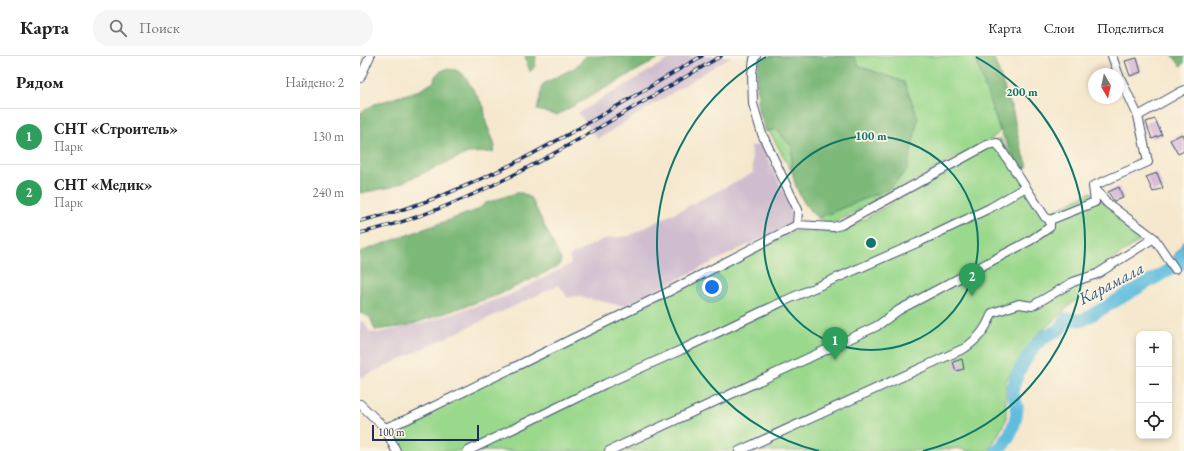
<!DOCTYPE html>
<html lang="ru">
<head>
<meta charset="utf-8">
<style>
	:root { --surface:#fff; --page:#f6f6f6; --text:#222; --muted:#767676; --line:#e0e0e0; --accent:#0b8043 }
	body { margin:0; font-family:"EB Garamond",serif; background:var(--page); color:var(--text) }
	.controls { position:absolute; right:12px; bottom:12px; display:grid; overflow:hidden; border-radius:8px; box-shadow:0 2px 6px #0003 }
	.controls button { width:36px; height:36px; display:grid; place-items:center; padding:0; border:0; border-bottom:1px solid var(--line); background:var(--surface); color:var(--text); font:20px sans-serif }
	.compass { position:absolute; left:728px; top:12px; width:36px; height:36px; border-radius:50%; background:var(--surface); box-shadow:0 2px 6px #0003; rotate:171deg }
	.scale { position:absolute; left:12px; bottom:10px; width:107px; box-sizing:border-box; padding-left:4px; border:2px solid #1b2f5e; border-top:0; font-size:11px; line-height:14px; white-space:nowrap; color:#1b2f5e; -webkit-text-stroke:3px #fcf5e5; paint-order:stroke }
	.you { position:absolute; left:352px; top:231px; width:14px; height:14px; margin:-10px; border:3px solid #fff; border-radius:50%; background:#1a73e8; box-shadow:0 0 0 6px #1a73e833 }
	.badge { display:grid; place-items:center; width:26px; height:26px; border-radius:50%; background:var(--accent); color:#fff; font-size:13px; font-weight:700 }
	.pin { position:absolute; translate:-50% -33px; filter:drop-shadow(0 1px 2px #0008) }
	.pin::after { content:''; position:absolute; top:21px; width:14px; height:12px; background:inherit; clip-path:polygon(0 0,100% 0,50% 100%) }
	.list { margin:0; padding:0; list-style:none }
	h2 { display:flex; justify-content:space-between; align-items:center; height:52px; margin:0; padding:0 16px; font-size:17px }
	h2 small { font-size:13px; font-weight:400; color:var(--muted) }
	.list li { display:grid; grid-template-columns:26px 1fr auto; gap:12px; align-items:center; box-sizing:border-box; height:56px; padding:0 16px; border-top:1px solid var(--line) }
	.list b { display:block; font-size:15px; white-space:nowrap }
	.list p { margin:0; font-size:13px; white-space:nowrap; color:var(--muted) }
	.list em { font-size:13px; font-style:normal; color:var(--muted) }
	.icon { flex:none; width:22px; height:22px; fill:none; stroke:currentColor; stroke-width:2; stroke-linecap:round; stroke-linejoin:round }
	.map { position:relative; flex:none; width:824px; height:395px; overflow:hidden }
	header { display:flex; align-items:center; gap:24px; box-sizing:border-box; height:56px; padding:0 20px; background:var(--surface); border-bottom:1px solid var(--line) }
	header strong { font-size:19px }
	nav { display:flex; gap:22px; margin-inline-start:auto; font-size:14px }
	.search { width:280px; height:36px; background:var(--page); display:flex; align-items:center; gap:10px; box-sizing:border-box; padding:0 14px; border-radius:16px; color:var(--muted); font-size:15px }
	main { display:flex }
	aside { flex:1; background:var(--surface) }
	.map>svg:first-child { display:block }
	.industrial { fill:#cfbdcf }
	.green { fill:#9ad88c; stroke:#5a8475 }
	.forest { fill:#7bb878; stroke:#4b746b }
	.water { fill:#60bdde; stroke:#3e769e }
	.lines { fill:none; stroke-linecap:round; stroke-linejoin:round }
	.river { stroke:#60bdde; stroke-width:13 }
	.building { fill:#d0b0d5 }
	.street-casing { stroke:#3c4b6f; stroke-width:10 }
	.street { stroke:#fff; stroke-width:8 }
	.rail-casing { stroke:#1b2f5e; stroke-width:3.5 }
	.rail { stroke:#fcf5e5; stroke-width:2; stroke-dasharray:6; stroke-linecap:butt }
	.ring { fill:none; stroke:#0f766e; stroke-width:2 }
	.labels { text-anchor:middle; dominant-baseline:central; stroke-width:3.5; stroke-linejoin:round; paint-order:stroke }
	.water-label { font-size:17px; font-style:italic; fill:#305a84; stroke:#fcf5e5 }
	.centre { fill:#0f766e; stroke:#fcf5e5; stroke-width:2 }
	.ring-label { font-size:12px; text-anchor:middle; font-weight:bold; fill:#0f766e; stroke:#fcf5e5; stroke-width:3.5; stroke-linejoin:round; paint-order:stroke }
</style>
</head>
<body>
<header>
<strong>Карта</strong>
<div class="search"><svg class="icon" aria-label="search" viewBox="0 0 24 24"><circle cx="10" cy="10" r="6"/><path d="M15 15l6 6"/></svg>Поиск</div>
<nav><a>Карта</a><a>Слои</a><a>Поделиться</a></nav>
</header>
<main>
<aside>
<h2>Рядом<small>Найдено: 2</small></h2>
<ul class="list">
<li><span class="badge" style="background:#2e9e5b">1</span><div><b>СНТ «Строитель»</b><p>Парк</p></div><em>130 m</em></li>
<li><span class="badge" style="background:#2e9e5b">2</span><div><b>СНТ «Медик»</b><p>Парк</p></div><em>240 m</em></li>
</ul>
</aside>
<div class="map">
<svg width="824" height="395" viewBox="0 0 824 395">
	<rect width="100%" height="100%" fill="#fcf5e5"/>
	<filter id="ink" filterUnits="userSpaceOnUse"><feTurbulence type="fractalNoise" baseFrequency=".025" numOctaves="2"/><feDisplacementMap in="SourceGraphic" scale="8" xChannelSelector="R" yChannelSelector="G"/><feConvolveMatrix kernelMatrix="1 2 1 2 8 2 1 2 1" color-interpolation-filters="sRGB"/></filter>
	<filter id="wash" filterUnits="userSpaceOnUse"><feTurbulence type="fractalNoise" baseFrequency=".012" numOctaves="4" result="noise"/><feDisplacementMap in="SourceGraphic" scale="16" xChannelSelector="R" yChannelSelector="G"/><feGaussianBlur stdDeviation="0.9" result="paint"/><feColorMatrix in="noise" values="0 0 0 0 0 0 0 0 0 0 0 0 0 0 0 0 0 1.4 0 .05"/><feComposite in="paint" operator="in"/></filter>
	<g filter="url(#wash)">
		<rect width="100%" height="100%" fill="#f5e8ce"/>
		<path class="industrial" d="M314 0H371L238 83 218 57Z
			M401 89 431 151V168L263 250 215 240 208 242 199 229 0 322V266L3 265 10 276 18 277 60 268 147 240 211 208 209 200 244 183 269 180 393 117 391 90Z"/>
		<path class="green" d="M410 0H615L640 75 633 82 471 169 458 162 398 55Z
			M640 82 688 158 731 136 785 181 728 220 718 242 674 282 646 325V364L629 395H607L598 392 575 395H38L30 374 436 175 457 176 493 170Z"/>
		<path class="forest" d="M165 0H176L175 10 170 16Z
			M226 0H303L197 59 177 54 183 28 214 12Z
			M410 0H494L499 10 544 26 558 62 547 114 529 133 458 162C445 153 433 130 432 113 431 106 432 98 432 91L416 73 406 76C397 50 395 33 399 6Z
			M615 0H633L653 56 659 85 668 110 662 114C638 80 628 39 615 0Z
			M813 0H824V7L821 10Z
			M86 13 96 14 104 19 124 51 126 67 134 86 135 91 133 96 108 97 32 131 0 137V57L15 48 60 34 74 26C74 18 79 16 86 13Z
			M156 137H162L171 142 201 204 199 210 138 239 47 270 15 274 10 261 0 257V196L117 154 126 147Z"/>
		<path class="water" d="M824 185V213L813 202Z"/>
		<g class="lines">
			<path class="river" d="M637 395C648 386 657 366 657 351 656 345 651 337 653 331 658 314 672 290 686 280 697 273 700 277 706 263L723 264 819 208 824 207"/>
		</g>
		<g id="blocks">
			<path class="building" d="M777 2 781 16 770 20 765 5Z
				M795 63 802 79 792 83 786 66Z
				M822 78 824 83V95L818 98 810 84Z
				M797 117 803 132 793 136 786 121Z
				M759 131 763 142 754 145 748 136Z
				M602 303 604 313 596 315 593 306Z"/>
		</g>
	</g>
	<g filter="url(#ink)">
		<use href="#blocks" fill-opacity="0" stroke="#3c4b6f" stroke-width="1"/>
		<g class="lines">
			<g class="street-casing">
				<path id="street" d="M752 0 758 17 778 60
					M0 22 10 0
					M733 130 788 106 778 60 824 34
					M437 169 473 171 481 169 627 89 637 87 685 161 690 164 735 146 733 130 747 147 794 182 815 213
					M0 348 25 372 36 395
					M25 372 48 363 306 237 437 169 438 154 402 78 393 48 392 18 394 3 396 0
					M108 395 245 328 321 294 424 245 557 187 630 152 666 131
					M249 395 517 270 539 254 671 184 690 171V164
					M379 395 605 292C619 282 626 273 632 257L659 248 672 250 713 226 737 218 794 182"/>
			</g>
			<use href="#street" class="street"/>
			<g class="rail-casing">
				<path id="rail" d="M0 165C124 137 233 63 342 0
					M0 177C85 158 161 117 235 74 277 49 319 25 361 0"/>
			</g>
			<use href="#rail" class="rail"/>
		</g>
	</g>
	<g class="ring">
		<circle cx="511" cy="187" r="107"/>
		<path d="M459 395A214 214 0 0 1 406 1M616 1A214 214 0 0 1 563 395"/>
	</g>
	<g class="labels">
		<g class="water-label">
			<text transform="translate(751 227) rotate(-28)">Карамала</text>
		</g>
	</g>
	<circle cx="511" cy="187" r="6" class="centre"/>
	<g class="ring-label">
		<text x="662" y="40">200 m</text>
		<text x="511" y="84">100 m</text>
	</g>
</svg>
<div class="controls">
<button>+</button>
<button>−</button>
<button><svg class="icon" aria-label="locate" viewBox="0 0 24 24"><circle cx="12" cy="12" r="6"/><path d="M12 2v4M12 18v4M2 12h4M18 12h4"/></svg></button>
</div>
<svg class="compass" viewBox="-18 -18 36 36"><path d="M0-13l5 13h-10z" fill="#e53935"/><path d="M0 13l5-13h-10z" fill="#767676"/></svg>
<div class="scale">100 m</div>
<div class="you"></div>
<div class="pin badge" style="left:475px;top:304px;background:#2e9e5b">1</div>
<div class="pin badge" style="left:612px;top:240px;background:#2e9e5b">2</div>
</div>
</main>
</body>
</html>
